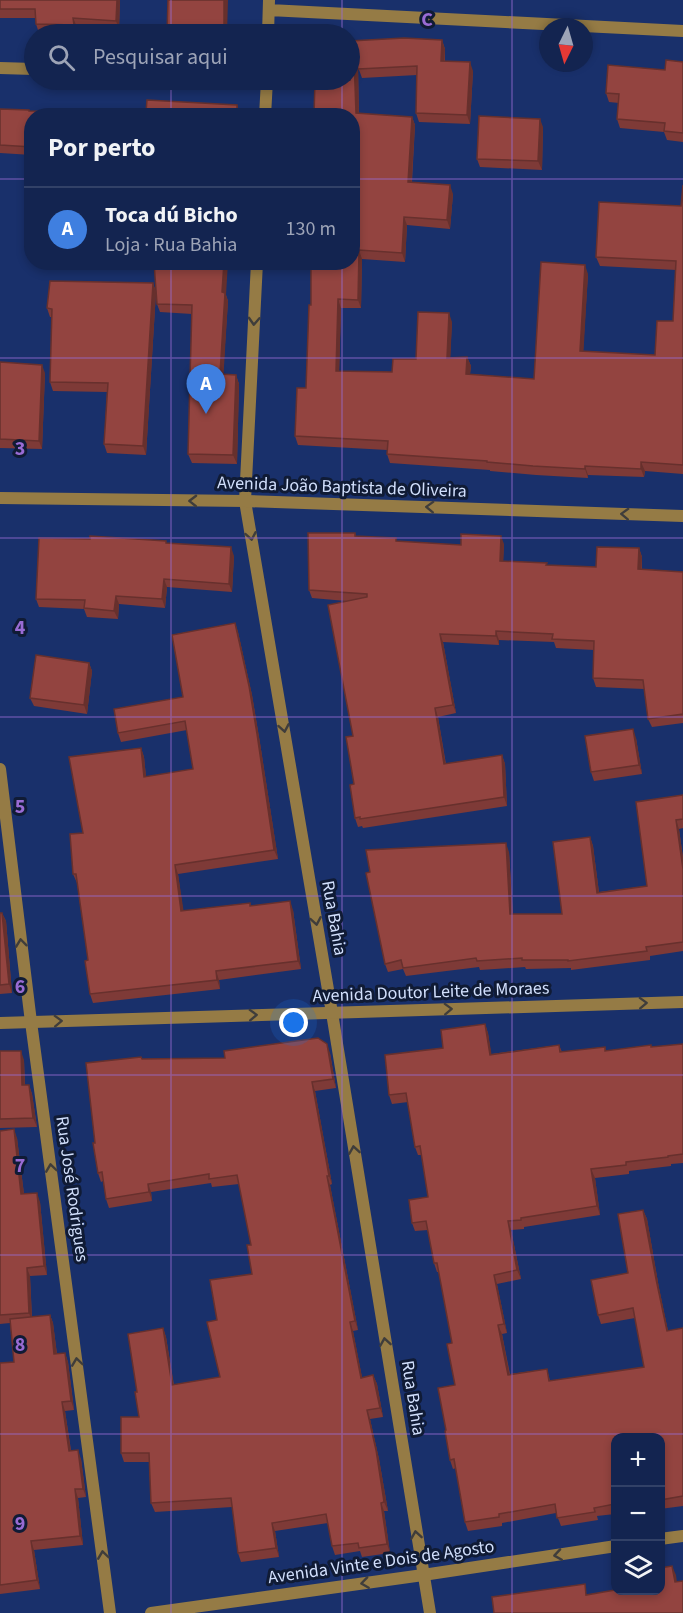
<!DOCTYPE html>
<html lang="pt">
<head>
<meta charset="utf-8">
<style>
	:root { --surface:#132450; --page:#20305a; --text:#f1f3f6; --muted:#9da4b7; --line:#324167; --accent:#d93025 }
	body { margin:0; font-family:"Source Sans 3",sans-serif; background:var(--page); color:var(--text) }
	.controls { position:absolute; right:18px; bottom:18px; display:grid; overflow:hidden; border-radius:12px; box-shadow:0 3px 9px #0003 }
	.controls button { width:54px; height:54px; display:grid; place-items:center; padding:0; border:0; border-bottom:2px solid var(--line); background:var(--surface); color:var(--text); font:30px sans-serif }
	.compass { position:absolute; left:539px; top:18px; width:54px; height:54px; border-radius:50%; background:var(--surface); box-shadow:0 3px 9px #0003; rotate:185deg }
	.you { position:absolute; left:294px; top:1023px; width:21px; height:21px; margin:-15px; border:4px solid #fff; border-radius:50%; background:#1a73e8; box-shadow:0 0 0 9px #1a73e833 }
	.badge { display:grid; place-items:center; width:39px; height:39px; border-radius:50%; background:var(--accent); color:#fff; font-size:20px; font-weight:700 }
	.pin { position:absolute; translate:-50% -50px; filter:drop-shadow(0 2px 3px #0008) }
	.pin::after { content:''; position:absolute; top:32px; width:21px; height:18px; background:inherit; clip-path:polygon(0 0,100% 0,50% 100%) }
	.list { margin:0; padding:0; list-style:none }
	h2 { display:flex; justify-content:space-between; align-items:center; height:78px; margin:0; padding:0 24px; font-size:26px }
	h2 small { font-size:20px; font-weight:400; color:var(--muted) }
	.list li { display:grid; grid-template-columns:39px 1fr auto; gap:18px; align-items:center; box-sizing:border-box; height:84px; padding:0 24px; border-top:2px solid var(--line) }
	.list b { display:block; font-size:22px; white-space:nowrap }
	.list p { margin:0; font-size:20px; white-space:nowrap; color:var(--muted) }
	.list em { font-size:20px; font-style:normal; color:var(--muted) }
	.icon { flex:none; width:33px; height:33px; fill:none; stroke:currentColor; stroke-width:2; stroke-linecap:round; stroke-linejoin:round }
	.map { position:relative; flex:none; width:683px; height:1613px; overflow:hidden }
	.search { position:absolute; background:var(--surface); box-shadow:0 3px 9px #0003; left:24px; top:24px; width:336px; height:66px; display:flex; align-items:center; gap:15px; box-sizing:border-box; padding:0 21px; border-radius:33px; color:var(--muted); font-size:22px }
	.panel { position:absolute; background:var(--surface); box-shadow:0 3px 9px #0003; left:24px; top:108px; width:336px; height:162px; border-radius:24px }
	.map>svg:first-child { display:block }
	.lines { fill:none; stroke-linecap:round; stroke-linejoin:round }
	.minor { stroke:#957b45; stroke-width:12 }
	.tertiary { stroke:#957b45; stroke-width:12 }
	.wall { fill:#7e3a37 }
	.shaded-wall { fill:#67302d }
	.building { fill:#934440; stroke:#67302d; stroke-width:1.5 }
	.oneway { stroke:#3f3d3b }
	.grid { fill:none; stroke:#996bd4; stroke-width:1.5; stroke-opacity:0.55 }
	.labels { text-anchor:middle; dominant-baseline:central; stroke-width:6; stroke-linejoin:round; paint-order:stroke }
	.street-label { font-size:18px; fill:#d1dffc; stroke:#101b35 }
	.grid-label { font-size:20px; text-anchor:middle; font-weight:bold; fill:#996bd4; stroke:#101b35; stroke-width:6; stroke-linejoin:round; paint-order:stroke }
</style>
</head>
<body>
<div class="map">
<svg width="683" height="1613" viewBox="0 0 683 1613">
	<rect width="100%" height="100%" fill="#19306b"/>
	<g class="lines">
		<path class="minor" d="M269 10 683 31
			M268 34 269 0
			M0 68 34 69
			M265 116 267 80
			M257 262 245 501 332 1013 430 1613
			M0 769 31 1022 110 1613
			M660 1539 683 1536
			M151 1613 423 1575 616 1546"/>
		<path class="tertiary" d="M0 498 245 501 683 516
			M0 1023 683 1002"/>
	</g>
	<path class="wall" d="M0 0H120L119 29 77 27V34L39 33 36 24V18H0Z
		M442 40 445 49V61L473 71 470 124 419 122 416 113 417 75 362 78 358 67 359 114 412 117 415 125 412 182 453 194 450 229 407 225 405 262 362 259 361 308H341L339 371 392 372 416 359 452 322 450 358 467 357 471 366 470 374 534 379 588 274 583 351 655 355 673 321 676 270 600 266 596 257 681 206 683 185V474L645 471 644 477 588 475V478L536 475 490 471V470L390 463 387 454V450L298 445 295 436 306 388 311 305 350 80V51Z
		M683 62V142L667 140 664 132 620 128 617 119 619 103 609 102 606 93Z
		M237 105 240 114 32 116V155L0 153V109L29 110V111L146 112Z
		M543 127 542 170 480 167 477 159Z
		M153 283 156 292 146 455 107 453 104 444 107 392 53 391 50 382 52 317H50L47 308Z
		M226 295 228 301 223 374 236 375 239 384 237 464 192 463 188 454 192 314 160 312 157 304Z
		M0 362 45 373 42 449 0 448Z
		M355 533 356 536 397 541 461 545 504 544 503 561 547 563V565L596 567 639 548 642 557V569L683 572V723L652 727 648 719 644 689 596 687 593 678 594 650 556 648 554 642 499 640V645L443 642 456 713 438 717 446 764 502 755 505 764 507 806 363 828 362 826 358 827 355 818 353 736 346 601 312 598 309 590Z
		M167 543 234 556 232 592 167 587 165 608 119 604 118 619 87 617 84 609 39 607 36 599Z
		M235 623 238 632 252 695 260 743 278 859 178 874 183 911 250 903 251 906 293 910 301 969 219 980 220 989 93 1003 90 994 88 960 77 883 73 874 83 833 141 748 144 757 146 777 193 769 187 730 121 742 118 733 183 697Z
		M89 663 92 671 87 714 34 706 30 698Z
		M636 738 642 774 594 781 591 772Z
		M683 795V828L679 829 683 858V951L650 956V960L571 970V968L526 969 525 967 480 970 479 967 406 976 403 969 388 972 385 964 509 852 513 914H562L590 837 593 846 599 892 647 886Z
		M0 913H2L6 921 12 993 0 994Z
		M485 1024 488 1033 491 1054 559 1045 562 1052 605 1047 606 1051 683 1044V1163L671 1164V1166L629 1171V1174L595 1178 600 1215 524 1227V1229L511 1230 521 1279 497 1284 507 1333 502 1334 510 1374 547 1369 550 1381 644 1367 635 1318 601 1324 598 1315 628 1273 643 1210 647 1219 659 1288 668 1331 683 1328V1506L660 1509V1437H615V1514L597 1516 598 1520 561 1526 556 1513 502 1523V1526L468 1531 465 1522 456 1468 453 1469 450 1460 446 1430 455 1385 452 1343 439 1272H437L434 1263 428 1230 415 1231 412 1223 428 1197 422 1155H418L415 1147 408 1102 392 1104 389 1095 443 1048Z
		M0 1051 24 1060 25 1085H29L32 1094 37 1127 0 1128Z
		M330 1053 336 1088 315 1091 332 1184 330 1185 358 1330 353 1331 362 1378 373 1375 377 1384 383 1417 370 1419 379 1459 388 1511H384L390 1553 362 1557 360 1551 335 1555 332 1546 328 1523 275 1531 279 1557 241 1562 238 1553 232 1507 155 1512 151 1503 149 1462H124L121 1453 139 1417 137 1392 163 1328 166 1337 174 1385 220 1377 217 1320 252 1274 251 1245 239 1184 212 1187 211 1183 151 1192 152 1201 109 1208 106 1199 103 1181 101 1182 98 1173 95 1143 142 1059 225 1058Z
		M0 1131 17 1138 24 1194 40 1202 47 1275 30 1276 32 1317 50 1315 53 1323 57 1354 65 1353 68 1362 74 1410 65 1411 71 1450 81 1459 86 1497 78 1498 83 1545 34 1550 40 1589 0 1594V1363L14 1362 10 1323 0 1324Z"/>
	<path class="shaded-wall" d="M117 0H120L119 29 116 21Z
		M224 0H228L227 34H224Z
		M73 18 77 27V34L74 25Z
		M442 40 445 49 444 70 441 61Z
		M354 57 358 65 359 122 356 113Z
		M470 62 473 71 470 124 467 115Z
		M237 105 240 114V116H237Z
		M412 117 415 125 411 191 408 182Z
		M540 119 543 127 542 170 538 161Z
		M450 185 453 194 450 229 447 220Z
		M404 217 407 225 405 262 402 253Z
		M359 250 362 259 361 308 358 300Z
		M224 262H228L226 295 228 301 223 383 220 374 222 292Z
		M585 265 588 274 583 360 580 351Z
		M153 283 156 292 146 455 143 446Z
		M338 299 341 308 339 379 336 371Z
		M449 313 452 322 450 366 447 358Z
		M467 357 471 366 469 382 466 374Z
		M42 365 45 373 42 449 39 441Z
		M236 375 239 384 237 464 233 455Z
		M641 462 645 471 644 477 641 469Z
		M585 466 588 475V478L585 469Z
		M501 536 504 544 503 570 500 561Z
		M231 547 234 556 232 592 229 584Z
		M639 548 642 557 641 578 638 569Z
		M164 579 167 587 165 608 162 599Z
		M116 596 119 604 118 619 114 611Z
		M235 623 238 632 252 695 260 743 278 859 274 850Z
		M496 631 499 640V645L496 636Z
		M440 634 443 642 456 713 453 705Z
		M89 663 92 671 87 714 84 705Z
		M435 708 438 717 447 773 444 764Z
		M633 729 636 738 642 774 639 765Z
		M141 748 144 757 147 786 144 777Z
		M502 755 505 764 507 806 504 797Z
		M676 820 679 829 683 858V870Z
		M590 837 593 846 600 901 597 893Z
		M506 843 509 852 513 923 510 914Z
		M175 865 178 874 185 920 181 911Z
		M290 901 293 910 301 969 298 961Z
		M2 913 6 921 12 993 9 984Z
		M216 971 219 980 220 989 217 980Z
		M485 1024 488 1033 493 1063 490 1055Z
		M327 1044 330 1053 336 1088 333 1079Z
		M21 1051 24 1060 25 1094 22 1085Z
		M312 1082 315 1091 332 1184 329 1176Z
		M29 1085 32 1094 37 1127 33 1118Z
		M14 1129 17 1138 25 1203 21 1194Z
		M591 1169 595 1178 600 1215 597 1206Z
		M327 1176 330 1185 358 1330 355 1321Z
		M148 1184 151 1192 152 1201 149 1192Z
		M37 1193 40 1202 47 1275 44 1266Z
		M643 1210 647 1219 659 1288 670 1340 667 1331 656 1279Z
		M508 1221 511 1230 521 1279 517 1270Z
		M27 1268 30 1276 32 1322 29 1313Z
		M494 1275 497 1284 507 1333 504 1324Z
		M50 1315 53 1323 58 1363 54 1354Z
		M350 1322 353 1331 364 1387 361 1378Z
		M498 1325 502 1334 511 1383 508 1375Z
		M163 1328 166 1337 175 1394 172 1385Z
		M65 1353 68 1362 74 1410 71 1401Z
		M373 1375 377 1384 383 1417 380 1408Z
		M62 1402 65 1411 72 1459 69 1451Z
		M367 1410 370 1419 379 1459 388 1511 384 1502Z
		M78 1450 81 1459 86 1497 83 1489Z
		M75 1489 78 1498 83 1545 80 1536Z
		M381 1503 384 1511 390 1553 387 1544Z
		M272 1523 275 1531 279 1557 276 1548Z
		M31 1541 34 1550 40 1589 37 1580Z
		M672 1566 676 1575 678 1591 675 1582Z"/>
	<path class="building" d="M0 0H117L116 21 73 18 74 25 36 24 35 9H0Z
		M168 0H224V34H167Z
		M404 38 442 40 441 61 470 62 467 115 416 113 417 66 358 69 354 57 356 113 412 117 408 182 450 185 447 220 404 217 402 253 359 250 358 300 338 299 336 371 392 372 393 359H416L418 312 449 313 447 358 467 357 466 374 534 379 541 262 585 265 580 351 655 355 657 321H673L676 261 596 257 599 202 681 206 683 185V465L641 462V469L585 466V469L533 466 487 462V461L387 454 388 441 295 436 297 388H306L309 305H311V262H352V116H314L315 80H350V51H353L350 41Z
		M666 60 683 62V133L664 131 665 123 617 119 619 94 606 93 608 65 665 70Z
		M147 100 237 105V116H32V147L0 145V109L29 110V111L146 112Z
		M479 116 540 119 538 161 477 159Z
		M31 196H32V230H30Z
		M154 262H224L222 292 225 293 220 374 236 375 233 455 188 454 192 305 157 304Z
		M50 281 153 283 143 446 104 444 108 383 50 382 52 309 47 308Z
		M0 362 42 365 39 441 0 439Z
		M308 533H355V536L396 538V541L461 545V534L501 536 500 561 547 563 546 565 596 567 597 547 639 548 638 569 683 572V714L648 719 643 680 593 678 594 641 552 639 553 634 496 631V636L440 634 453 705 435 708 444 764 502 755 504 797 360 819V817L355 818 350 785 354 784 346 737 353 736 328 605 367 597V594L309 590Z
		M90 536 166 541V543L231 547 229 584 164 579 162 599 116 596 114 611 84 608 85 600 36 599 39 538 90 539Z
		M235 623 249 686 257 734 274 850 175 865 181 911 250 903V906L290 901 298 961 216 971 217 980 90 994 85 961 88 960 76 874H73L70 834 83 833 69 757 141 748 144 777 193 769 185 721 118 733 114 709 183 697 172 635Z
		M36 655 89 663 84 705 30 698Z
		M633 729 639 765 591 772 585 736Z
		M683 795V819L676 820 683 869V942L646 947 647 951 568 961V960H522V958L477 961 476 958 403 968 401 960 385 964 366 873 370 872 366 850 506 843 510 914H562L553 842 590 837 597 893 647 886 636 802Z
		M0 913H2L9 984 0 985Z
		M485 1024 490 1055 559 1045 560 1052 605 1047V1051L651 1045V1047L683 1044V1154L668 1156V1157L626 1162V1165L591 1169 597 1206 521 1218V1220L508 1221 517 1270 494 1275 504 1324 498 1325 508 1375 547 1369 549 1381 644 1367 633 1308 598 1315 591 1280 628 1273 618 1214 643 1210 656 1279 667 1331 683 1328V1496L660 1500V1437H615V1504L594 1508 595 1512 557 1518 555 1504 499 1514V1517L465 1522 454 1459 450 1460 445 1431 446 1430 438 1388 455 1385 447 1344 452 1343 437 1263H434L426 1221 412 1223 409 1200 428 1197 420 1146 415 1147 406 1093 389 1095 385 1055 443 1048 441 1030Z
		M318 1038 327 1044 333 1079 312 1082 329 1176H327L355 1321 350 1322 361 1378 373 1375 380 1408 367 1410 376 1450 384 1502 381 1503 387 1544 359 1548 358 1543 332 1546 326 1514 272 1523 276 1548 238 1553 231 1498 151 1503 149 1453H121V1417H139L135 1392H137L128 1334 163 1328 172 1385 220 1377 207 1322 217 1320 210 1280 252 1274 247 1245H251L237 1175 209 1179V1174L148 1184 149 1192 106 1199 102 1172 98 1173 93 1143H95L86 1063 141 1057 142 1059 225 1058 224 1051Z
		M0 1051H21L22 1085H29L33 1118 0 1119Z
		M14 1129 21 1194 37 1193 44 1266 27 1268 29 1313 0 1315V1131Z
		M50 1315 54 1354 65 1353 71 1401 62 1402 69 1451 78 1450 83 1489H75L80 1536 31 1541 37 1580 0 1585V1363L14 1362 10 1319Z
		M672 1566 675 1582 683 1581V1613H494L492 1597 585 1584 586 1595 615 1590H660V1568Z"/>
	<defs><path id="oneway-chevron" d="M-2-3.5L2.5 0L-2 3.5" fill="none" stroke-width="1.6" stroke-linecap="round" stroke-linejoin="round" transform="scale(1.5)"/></defs>
	<g class="oneway">
		<use href="#oneway-chevron" transform="translate(254 321) rotate(93)"/>
		<use href="#oneway-chevron" transform="translate(193 501) rotate(-179)"/>
		<use href="#oneway-chevron" transform="translate(430 507) rotate(-178)"/>
		<use href="#oneway-chevron" transform="translate(625 514) rotate(-178)"/>
		<use href="#oneway-chevron" transform="translate(251 536) rotate(80)"/>
		<use href="#oneway-chevron" transform="translate(284 728) rotate(80)"/>
		<use href="#oneway-chevron" transform="translate(316 921) rotate(80)"/>
		<use href="#oneway-chevron" transform="translate(21 943) rotate(-97)"/>
		<use href="#oneway-chevron" transform="translate(643 1003) rotate(-2)"/>
		<use href="#oneway-chevron" transform="translate(448 1009) rotate(-2)"/>
		<use href="#oneway-chevron" transform="translate(253 1015) rotate(-2)"/>
		<use href="#oneway-chevron" transform="translate(58 1021) rotate(-2)"/>
		<use href="#oneway-chevron" transform="translate(354 1150) rotate(-99)"/>
		<use href="#oneway-chevron" transform="translate(51 1168) rotate(-98)"/>
		<use href="#oneway-chevron" transform="translate(385 1342) rotate(-99)"/>
		<use href="#oneway-chevron" transform="translate(77 1362) rotate(-98)"/>
		<use href="#oneway-chevron" transform="translate(416 1535) rotate(-99)"/>
		<use href="#oneway-chevron" transform="translate(103 1555) rotate(-98)"/>
		<use href="#oneway-chevron" transform="translate(558 1555) rotate(171)"/>
		<use href="#oneway-chevron" transform="translate(365 1583) rotate(172)"/>
	</g>
	<path class="grid" d="M171 0V34M342 0V34M512 0V1613M171 80V116M342 80V116M0 179H32M352 179H683M171 262V1613M342 262V1613M0 358H683M0 538H683M0 717H683M0 896H683M0 1075H683M0 1255H683M0 1434H683"/>
	<g class="labels">
		<g class="street-label">
			<text transform="translate(342 487) rotate(2)">Avenida João Baptista de Oliveira</text>
			<text transform="translate(334 918) rotate(80)">Rua Bahia</text>
			<text transform="translate(431 992) rotate(-2)">Avenida Doutor Leite de Moraes</text>
			<text transform="translate(72 1189) rotate(82)">Rua José Rodrigues</text>
			<text transform="translate(413 1398) rotate(81)">Rua Bahia</text>
			<text transform="translate(381 1562) rotate(-8)">Avenida Vinte e Dois de Agosto</text>
		</g>
	</g>
	<g class="grid-label">
		<text x="427" y="26">C</text>
		<text x="20" y="455">3</text>
		<text x="20" y="634">4</text>
		<text x="20" y="813">5</text>
		<text x="20" y="993">6</text>
		<text x="20" y="1172">7</text>
		<text x="20" y="1351">8</text>
		<text x="20" y="1530">9</text>
	</g>
</svg>
<div class="controls">
<button>+</button>
<button>−</button>
<button><svg class="icon" aria-label="layers" viewBox="0 0 24 24"><path d="M12 4l9 5-9 5-9-5zM3 14l9 5 9-5"/></svg></button>
</div>
<svg class="compass" viewBox="-18 -18 36 36"><path d="M0-13l5 13h-10z" fill="#e53935"/><path d="M0 13l5-13h-10z" fill="#9da4b7"/></svg>
<div class="you"></div>
<div class="pin badge" style="left:206px;top:414px;background:#3f7fe0">A</div>
<div class="search"><svg class="icon" aria-label="search" viewBox="0 0 24 24"><circle cx="10" cy="10" r="6"/><path d="M15 15l6 6"/></svg>Pesquisar aqui</div>
<section class="panel">
<h2>Por perto<small></small></h2>
<ul class="list">
<li><span class="badge" style="background:#3f7fe0">A</span><div><b>Toca dú Bicho</b><p>Loja · Rua Bahia</p></div><em>130 m</em></li>
</ul>
</section>
</div>
</body>
</html>
